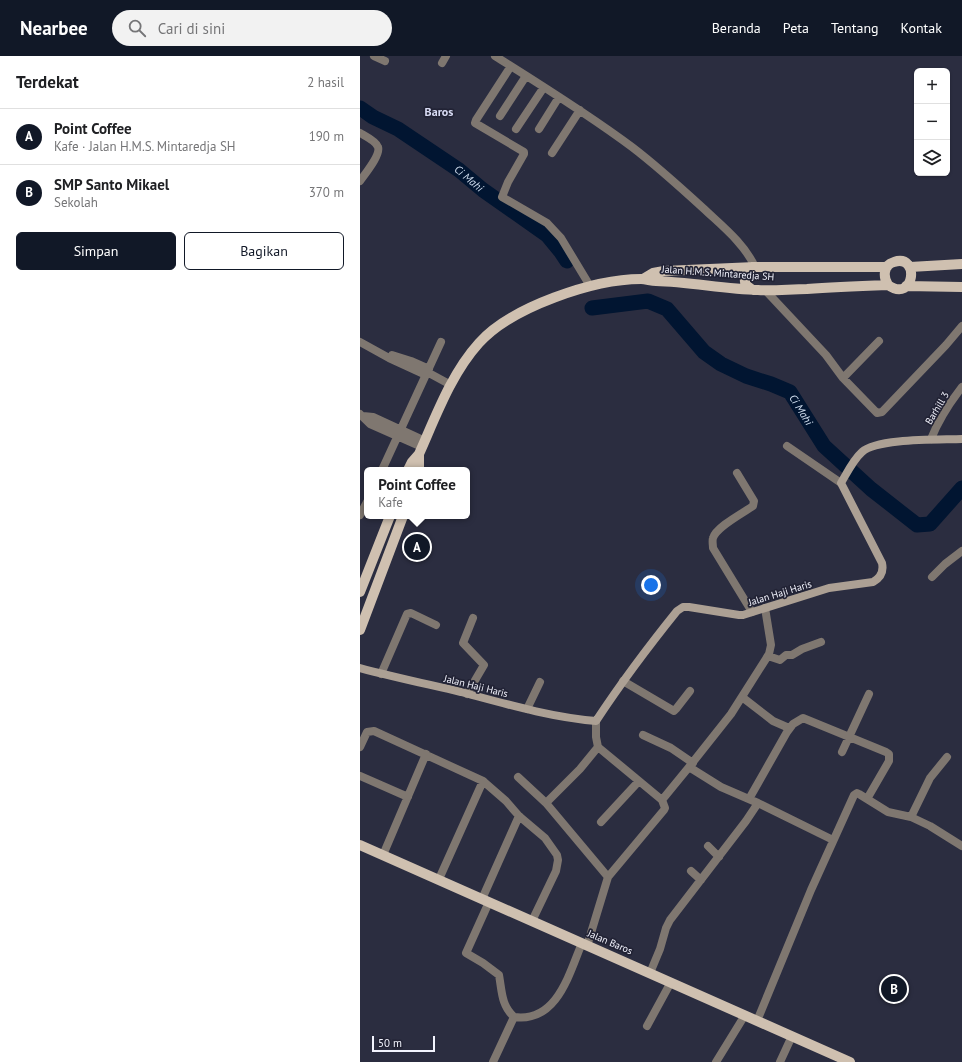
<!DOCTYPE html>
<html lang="id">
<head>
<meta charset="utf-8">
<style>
	:root { --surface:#fff; --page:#f2f2f2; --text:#202124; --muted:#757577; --line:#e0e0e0; --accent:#111827 }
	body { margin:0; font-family:"PT Sans",sans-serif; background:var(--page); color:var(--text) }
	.controls { position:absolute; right:12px; top:12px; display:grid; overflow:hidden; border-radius:6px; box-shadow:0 1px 3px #0004 }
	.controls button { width:36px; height:36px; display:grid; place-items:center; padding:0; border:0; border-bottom:1px solid var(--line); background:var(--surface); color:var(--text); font:20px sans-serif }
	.scale { position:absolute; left:12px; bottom:10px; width:63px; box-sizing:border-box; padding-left:4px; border:2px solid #f3f4fe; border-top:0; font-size:11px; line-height:14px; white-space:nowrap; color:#f3f4fe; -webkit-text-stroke:3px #222335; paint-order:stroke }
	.you { position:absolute; left:291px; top:529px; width:14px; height:14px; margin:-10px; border:3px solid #fff; border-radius:50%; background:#1a73e8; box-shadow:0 0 0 6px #1a73e833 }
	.badge { display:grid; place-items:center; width:26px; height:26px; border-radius:50%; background:var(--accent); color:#fff; font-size:13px; font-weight:700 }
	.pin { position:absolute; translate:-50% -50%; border:2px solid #fff; box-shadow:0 1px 4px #0006 }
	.popup { position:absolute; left:4px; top:411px; width:106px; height:52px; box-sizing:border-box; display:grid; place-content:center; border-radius:6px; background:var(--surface); filter:drop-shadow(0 1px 3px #0005); font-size:13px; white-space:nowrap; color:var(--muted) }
	.popup b { font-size:15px; color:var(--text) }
	.popup::after { content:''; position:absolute; left:50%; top:100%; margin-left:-8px; border:8px solid transparent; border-top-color:var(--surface) }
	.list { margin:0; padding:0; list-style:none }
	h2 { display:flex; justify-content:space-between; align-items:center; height:52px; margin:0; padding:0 16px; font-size:17px }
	h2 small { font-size:13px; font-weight:400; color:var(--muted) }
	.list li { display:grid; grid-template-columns:26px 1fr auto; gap:12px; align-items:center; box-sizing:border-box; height:56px; padding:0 16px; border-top:1px solid var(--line) }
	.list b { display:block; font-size:15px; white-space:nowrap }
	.list p { margin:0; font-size:13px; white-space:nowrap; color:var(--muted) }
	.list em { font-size:13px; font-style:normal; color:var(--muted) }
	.actions { display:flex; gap:8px; padding:12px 16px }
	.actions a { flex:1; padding:9px 0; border:1px solid var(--accent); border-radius:6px; text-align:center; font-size:14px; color:var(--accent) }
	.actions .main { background:var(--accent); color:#fff }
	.icon { flex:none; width:22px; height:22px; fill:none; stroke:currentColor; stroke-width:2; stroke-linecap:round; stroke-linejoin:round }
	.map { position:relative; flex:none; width:602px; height:1006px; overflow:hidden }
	header { display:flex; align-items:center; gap:24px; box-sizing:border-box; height:56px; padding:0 20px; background:var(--accent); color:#fff }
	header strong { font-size:19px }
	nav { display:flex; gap:22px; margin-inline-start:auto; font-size:14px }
	.search { width:280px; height:36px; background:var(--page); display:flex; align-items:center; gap:10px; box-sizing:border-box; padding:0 14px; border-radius:22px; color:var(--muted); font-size:15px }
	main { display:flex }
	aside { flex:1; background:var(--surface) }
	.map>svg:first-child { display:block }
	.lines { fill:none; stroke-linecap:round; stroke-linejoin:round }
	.river { stroke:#011531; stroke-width:15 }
	.street { stroke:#7f7770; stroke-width:8 }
	.secondary { stroke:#aca094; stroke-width:8 }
	.primary { stroke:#cfc0b0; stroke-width:10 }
	.labels { text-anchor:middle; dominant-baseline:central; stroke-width:3.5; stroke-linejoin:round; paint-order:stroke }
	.street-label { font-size:10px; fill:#f3f4fe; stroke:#222335 }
	.water-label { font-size:11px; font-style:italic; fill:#d1deef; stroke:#222335 }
	.quarter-label { font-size:12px; font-weight:bold; fill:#d9dcf5; stroke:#222335 }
</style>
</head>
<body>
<header>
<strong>Nearbee</strong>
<div class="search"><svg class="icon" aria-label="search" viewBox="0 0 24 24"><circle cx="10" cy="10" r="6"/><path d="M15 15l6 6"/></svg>Cari di sini</div>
<nav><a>Beranda</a><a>Peta</a><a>Tentang</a><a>Kontak</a></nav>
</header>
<main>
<aside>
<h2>Terdekat<small>2 hasil</small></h2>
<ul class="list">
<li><span class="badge">A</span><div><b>Point Coffee</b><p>Kafe · Jalan H.M.S. Mintaredja SH</p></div><em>190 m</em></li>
<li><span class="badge">B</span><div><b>SMP Santo Mikael</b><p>Sekolah</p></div><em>370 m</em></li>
</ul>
<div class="actions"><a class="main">Simpan</a><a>Bagikan</a></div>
</aside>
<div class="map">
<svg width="602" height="1006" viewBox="0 0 602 1006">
	<rect width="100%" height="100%" fill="#2b2d40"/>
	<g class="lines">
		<g class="river">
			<path id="s1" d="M0 52 13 61 38 73 99 114 123 134 187 179 201 196 207 205"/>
			<path id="s2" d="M232 252 288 245 307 253 344 296 361 308 386 320 411 328 430 336 464 390 511 433 557 469 570 468 602 432"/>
		</g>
		<path class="street" d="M14 0 25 5
			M135 0C181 29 228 58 272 91 297 110 320 131 343 152 362 170 384 187 395 211
			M82 7 86 0
			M151 10 116 64 115 67 164 96V98L148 126 142 141 187 167 201 182 230 230
			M140 60 166 20
			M156 73 184 31
			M179 73 199 41
			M0 77C5 80 16 85 18 91 21 99 4 119 0 125
			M192 97 220 54
			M406 235 466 299 483 322 517 357 522 356 586 289 602 270
			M0 286 29 302 66 319
			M32 299 51 305 69 313
			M67 316 91 329
			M483 322 519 285
			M0 358 10 368 62 391
			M3 360 13 361 65 385
			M571 383C579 363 588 349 602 331
			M427 390 481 427
			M22 414 81 286
			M377 417 394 445 393 450C383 457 356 471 353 482 352 485 353 489 353 492L392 556
			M0 459 7 446
			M572 521 585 508 602 495
			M408 600 420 604 426 599H432L442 593 461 586
			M21 618 47 558 51 557 76 569
			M263 625 314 655 316 653 330 635
			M107 638 124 609 103 587 113 562
			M382 641 413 665 429 672
			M167 653 180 626
			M283 679 311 692 333 707
			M0 691 7 676 14 675 123 725 146 745 159 760 185 782 197 799 198 804 196 815 172 865
			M482 696 509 638
			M329 711 371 658 409 598 411 589 405 552
			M0 720 48 741
			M158 721 186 747 248 821
			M389 743 427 676 433 668 443 662 526 696 529 698V705L507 743
			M186 747 220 713 238 691
			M398 747 473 784
			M551 761 570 722 587 701
			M241 766 279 725
			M348 790 359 801
			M23 799 66 698
			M331 815 341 824
			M79 823 123 725
			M122 843 159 760
			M129 846 106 897 123 907 139 919C142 935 141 949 154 961
			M227 890 248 821 304 754 305 752 302 744 238 691 236 681V665
			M290 917 300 893 306 872 310 864 386 765 398 747 361 731 329 711 302 744
			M154 961C197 967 209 918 222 887
			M397 965 451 834 494 739 497 737 499 738 528 756 551 761 570 770 602 790
			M287 970 311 926
			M133 1006 154 961
			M356 1006 385 959
			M420 1006 432 980"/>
		<path class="secondary" d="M0 612C34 621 67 628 101 636 146 648 190 661 236 665 261 627 288 591 317 555L323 551H329L379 559H383L469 532 513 526C520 522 524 516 522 507L481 427C487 417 493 404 502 396 517 382 580 384 602 383"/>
		<path class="primary" d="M392 211 387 215C383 224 384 229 393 234
			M550 211 602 208
			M283 223 293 217 304 215 395 211H527
			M546 230 602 231
			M59 398V414
			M48 414 52 406 59 398C76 360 91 318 119 287 151 251 234 223 281 223 286 223 291 225 296 225 330 226 364 233 398 234 414 235 431 233 447 233 474 231 501 230 528 229 555 248 560 197 534 206 523 209 523 221 528 229
			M0 536 30 460
			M0 574 43 460
			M0 789 490 1006"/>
	</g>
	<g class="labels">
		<g class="street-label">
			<text transform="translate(358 217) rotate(4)">Jalan H.M.S. Mintaredja SH</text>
			<text transform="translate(577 352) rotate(-59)">Barhill 3</text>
			<text transform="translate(420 537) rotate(-17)">Jalan Haji Haris</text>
			<text transform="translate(116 630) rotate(14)">Jalan Haji Haris</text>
			<text transform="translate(250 886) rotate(23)">Jalan Baros</text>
		</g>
		<g class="water-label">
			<text stroke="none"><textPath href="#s1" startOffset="130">Ci Mahi</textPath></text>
			<text stroke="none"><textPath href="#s2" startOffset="250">Ci Mahi</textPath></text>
		</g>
		<g class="quarter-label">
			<text x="79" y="55">Baros</text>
		</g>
	</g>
</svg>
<div class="controls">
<button>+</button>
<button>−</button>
<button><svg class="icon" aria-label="layers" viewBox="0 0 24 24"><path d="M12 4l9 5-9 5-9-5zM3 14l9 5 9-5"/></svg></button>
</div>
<div class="scale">50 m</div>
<div class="you"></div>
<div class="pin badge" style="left:57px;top:491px">A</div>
<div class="popup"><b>Point Coffee</b>Kafe</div>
<div class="pin badge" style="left:534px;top:933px">B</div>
</div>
</main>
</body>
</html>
